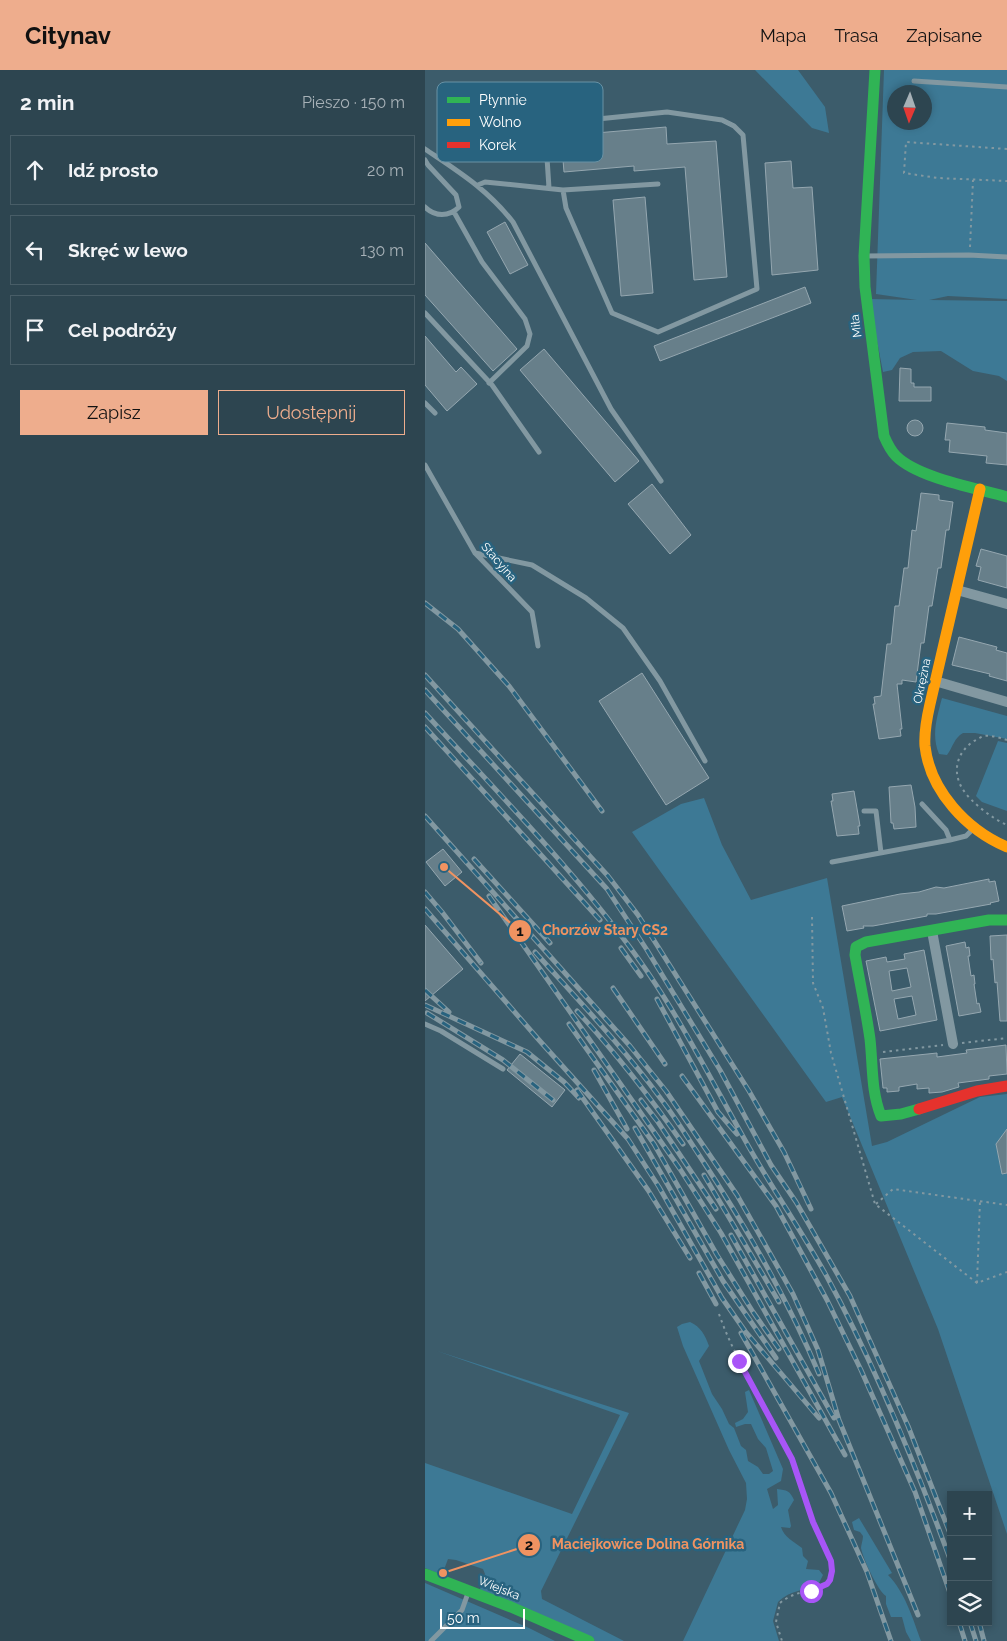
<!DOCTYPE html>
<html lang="pl">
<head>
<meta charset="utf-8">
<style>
	:root { --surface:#2d4550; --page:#394f5a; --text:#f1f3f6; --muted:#a7b1b7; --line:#485d67; --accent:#eead8d }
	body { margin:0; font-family:Raleway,sans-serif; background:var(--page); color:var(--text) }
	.controls { position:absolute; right:15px; bottom:15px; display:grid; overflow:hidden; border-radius:0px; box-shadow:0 2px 8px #0003 }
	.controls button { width:45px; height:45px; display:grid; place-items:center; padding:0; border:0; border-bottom:1px solid var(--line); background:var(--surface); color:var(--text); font:25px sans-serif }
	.compass { position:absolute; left:462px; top:15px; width:45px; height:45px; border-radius:50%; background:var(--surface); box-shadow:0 2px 8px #0003; rotate:182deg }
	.scale { position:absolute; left:15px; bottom:12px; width:85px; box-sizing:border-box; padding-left:5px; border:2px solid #fff; border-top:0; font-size:14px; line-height:18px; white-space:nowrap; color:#fff; -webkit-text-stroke:4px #28637f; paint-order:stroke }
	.stop { position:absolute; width:15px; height:15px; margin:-11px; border:4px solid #a855f7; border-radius:50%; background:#fff }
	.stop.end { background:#a855f7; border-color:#fff; box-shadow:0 1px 5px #0008 }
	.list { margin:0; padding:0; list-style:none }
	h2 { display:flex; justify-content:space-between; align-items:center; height:65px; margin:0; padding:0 20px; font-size:21px }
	h2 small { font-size:16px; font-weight:400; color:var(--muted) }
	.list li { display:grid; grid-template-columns:32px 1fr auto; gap:15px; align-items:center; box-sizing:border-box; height:70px; margin:0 10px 10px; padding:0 10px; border:1px solid var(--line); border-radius:0px }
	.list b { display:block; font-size:19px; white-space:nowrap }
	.list em { font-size:16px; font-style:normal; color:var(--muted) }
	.actions { display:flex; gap:10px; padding:15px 20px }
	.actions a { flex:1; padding:11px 0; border:1px solid var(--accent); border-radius:0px; text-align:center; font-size:18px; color:var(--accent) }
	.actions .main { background:var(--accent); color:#111 }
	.icon { flex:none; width:28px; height:28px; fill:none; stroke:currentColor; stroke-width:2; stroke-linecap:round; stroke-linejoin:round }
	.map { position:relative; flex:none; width:582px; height:1571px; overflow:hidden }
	header { display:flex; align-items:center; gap:30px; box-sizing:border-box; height:70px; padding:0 25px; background:var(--accent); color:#111 }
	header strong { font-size:24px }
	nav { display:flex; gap:28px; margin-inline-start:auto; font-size:18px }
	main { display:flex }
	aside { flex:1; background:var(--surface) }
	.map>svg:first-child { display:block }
	.green { fill:#3d7995; fill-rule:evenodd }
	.building { fill:#677f8a; stroke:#95a7b0; fill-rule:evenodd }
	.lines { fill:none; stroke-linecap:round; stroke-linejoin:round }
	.path { stroke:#8298a1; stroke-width:2; stroke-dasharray:2.5 4; stroke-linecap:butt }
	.lane { stroke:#8298a1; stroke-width:5 }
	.street { stroke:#8298a1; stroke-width:10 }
	.fast { stroke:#30b455; stroke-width:11 }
	.slow { stroke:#ff9f0a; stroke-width:11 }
	.jam { stroke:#e5322d; stroke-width:11 }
	.rail-casing { stroke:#8298a1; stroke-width:5 }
	.rail { stroke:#28637f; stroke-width:3; stroke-dasharray:9; stroke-linecap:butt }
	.route { stroke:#a855f7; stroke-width:6 }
	.labels { text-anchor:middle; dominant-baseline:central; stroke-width:5; stroke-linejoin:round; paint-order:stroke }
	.street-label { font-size:12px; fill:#fff; stroke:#28637f }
	.key { fill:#28637f; stroke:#6892a5; stroke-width:1 }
	.key-label { font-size:14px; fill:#fff }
	.leader { fill:none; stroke:#f09361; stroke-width:2 }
	.callout-dot { fill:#f09361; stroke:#28637f; stroke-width:2 }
	.mark-label { font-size:15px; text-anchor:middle; font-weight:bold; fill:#111 }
	.callout-label { font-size:14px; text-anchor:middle; font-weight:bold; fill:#f09361; stroke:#28637f; stroke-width:5; stroke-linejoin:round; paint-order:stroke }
</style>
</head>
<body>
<header>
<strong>Citynav</strong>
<nav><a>Mapa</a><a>Trasa</a><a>Zapisane</a></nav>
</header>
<main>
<aside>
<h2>2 min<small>Pieszo · 150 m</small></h2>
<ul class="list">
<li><svg class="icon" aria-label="ahead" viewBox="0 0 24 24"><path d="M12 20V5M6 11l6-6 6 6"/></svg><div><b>Idź prosto</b></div><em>20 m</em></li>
<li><svg class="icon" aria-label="left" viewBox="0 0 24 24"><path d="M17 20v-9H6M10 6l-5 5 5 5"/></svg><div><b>Skręć w lewo</b></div><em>130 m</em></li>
<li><svg class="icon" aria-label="arrive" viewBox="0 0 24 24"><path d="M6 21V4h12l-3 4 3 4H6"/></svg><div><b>Cel podróży</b></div></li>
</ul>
<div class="actions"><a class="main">Zapisz</a><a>Udostępnij</a></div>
</aside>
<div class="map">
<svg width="582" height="1571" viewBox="0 0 582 1571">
	<rect width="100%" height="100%" fill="#3c5c6b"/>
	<path class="green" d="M330 0H373L400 37 404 63 387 58Z
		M459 0H582V229L523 226 504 230 582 231V311L574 306 548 301 516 281 488 282 475 288 467 300 458 302 444 229 492 230 451 224ZM470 22H500V52H470Z
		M517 628 582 646V669L550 663H538C529 668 528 677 522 685L514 684C506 665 512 647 517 628Z
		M573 671 582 673V741L557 732 551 726Z
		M279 728 297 775 326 830 402 808 447 1076 462 1072 555 1027 582 1024V1464L513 1259 417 1027 401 1032 207 762 256 734Z
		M265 1252C276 1257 280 1265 284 1276L274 1291 287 1324 297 1339 304 1354 309 1358 316 1376 321 1380 323 1391 333 1397 338 1404H344L348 1401 341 1378 333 1369 326 1354H320L311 1357 310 1353 318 1349 323 1342 320 1322 324 1320 358 1399 356 1411 342 1419 348 1439 353 1435 352 1419C362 1420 365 1421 369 1430L363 1440 366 1456 365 1458 356 1457C359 1467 369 1472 377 1478L378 1486 383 1491 381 1499 394 1500 398 1505 393 1515C377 1522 367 1519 353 1532L348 1551 354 1571H258L320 1440 322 1429 321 1413 304 1380 258 1276 252 1257 257 1254Z
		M12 1281 204 1343 116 1521 117 1529 199 1571H170L55 1520 56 1513 60 1504 58 1499 31 1490 23 1489 17 1505 0 1498V1393L147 1444 195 1345Z
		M434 1448 467 1503 463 1505C480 1522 488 1549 496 1571H486L481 1562 477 1547H466L461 1534V1526C453 1521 438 1489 436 1478 436 1475 438 1470 438 1466L435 1462 429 1460 427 1452Z
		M0 1513 104 1558 130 1571H0Z"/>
	<path class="building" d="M241 57 242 74 291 71 302 207 269 210 260 97 209 101V96L139 102 136 66Z
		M366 91 368 118 387 117 393 200 347 205 340 93Z
		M220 127 228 223 196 226 188 130Z
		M80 152 103 195 85 204 62 162Z
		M0 173 92 279 68 301 0 225Z
		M380 217 386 233 235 291 229 276Z
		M0 266 31 302 36 297 52 314 22 341 0 315Z
		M119 279 214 391 190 412 95 300Z
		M475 298 486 299V313H489V317H506V331H474Z
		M482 358a8 8 0 1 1 16 0a8 8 0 1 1-16 0Z
		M522 353 560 357V360L582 363V395L561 393 562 386 524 382 525 370H520Z
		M227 414 266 465 245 484 203 434Z
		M496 423 514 425V430L528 432 524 460H521L516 498H513L507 536H504L499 573H496L491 612 477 610V614H472L477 659H475L476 666 454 669 448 634H450L449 627 456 626 462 574H466L470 536H474L479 498H483L487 460 491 461Z
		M556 479 582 486V518L553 510 556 497 551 496Z
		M534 567 572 577 571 580 582 583V611L564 606 565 604 527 595Z
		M217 603 284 708 241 735 174 631Z
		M486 715 490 737 491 757 469 759 468 753H466L464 717Z
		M429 721 435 756H433L434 764 412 766 406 731H408L407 724Z
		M18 779 37 802 20 816 1 792Z
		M564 809V812L570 811 574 831 565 833 566 834 511 844H502V846L448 856H438L439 858 422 861 417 836 475 824 494 822 511 817 519 818Z
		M0 855 38 899 0 931Z
		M582 865V951H575L572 912 570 913 568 889 566 890 565 866Z
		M540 872 541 878 544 877 545 886H543L546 906 549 905 550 914H549L552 934 554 933 556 942 534 946 521 876Z
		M499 880 512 950 455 961 441 891 461 887 462 892 480 889 479 884ZM482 898 486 917 467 921 464 901ZM487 926 491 945 473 949 469 929Z
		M581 975 582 1004 564 1006V1009L533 1013 534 1017 517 1022 504 1023V1018L492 1019V1014L474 1017V1021L462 1022V1018H458L455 989 512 983V987L542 983 541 980Z
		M95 984 140 1020 127 1037 82 1000Z
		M582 1059V1103L577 1104 571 1074Z"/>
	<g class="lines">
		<path class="path" d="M582 79 481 72 479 103 513 108 582 111
			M545 177 548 110
			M582 670C575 668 567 665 559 666 555 667 552 670 549 671 532 682 527 701 537 718 545 732 568 749 582 755
			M387 847 388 913 398 938 406 983 450 1134 552 1213 582 1202
			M537 973 582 968
			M458 982 518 975
			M451 1134 468 1119 582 1135
			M552 1213 555 1131
			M294 1244C312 1296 345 1340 367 1390 376 1410 380 1431 388 1451 395 1471 417 1494 402 1514 385 1522 369 1521 355 1533L351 1552 357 1571"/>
		<path class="lane" d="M489 11 582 17
			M0 79C34 102 62 119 88 152L186 339 236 411
			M0 90 3 95 31 125 34 137C24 147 10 147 0 137
			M53 115 60 112 138 120 233 114
			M124 118 120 58 123 54 242 42 297 50 309 56 318 65 332 219 233 262 187 243 141 138 138 120
			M29 142 57 192 100 249 105 264 102 276 64 313
			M440 186 544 185 582 187
			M0 243 67 315 114 382
			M0 333 10 343
			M0 395 50 483 107 542 113 576
			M50 483 107 495 161 528 198 558 235 611 280 691
			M497 734 521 760 525 770
			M439 741H451L456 783
			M407 792 525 770 541 766 548 759
			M0 954 16 961 78 999
			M6 1571 37 1540 43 1523"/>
		<path class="street" d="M532 520 582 534
			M510 611 582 632
			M507 861 528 974"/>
		<path class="fast" d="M450 0 439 186 440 217 459 366C462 373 465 380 471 386 493 408 551 418 582 427
			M494 1039 476 1044 456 1046C446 1021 448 996 445 969 441 941 435 913 430 885L431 877 441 872 564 850H582
			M0 1504 86 1537 164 1571"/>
		<path class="slow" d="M555 419 505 634C502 647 499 662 500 676 505 721 542 760 582 777"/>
		<path class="jam" d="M494 1039 552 1021 582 1016"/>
		<g class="rail-casing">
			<path id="rail" d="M0 533 33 559 84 616 177 741
				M0 605 183 806 213 845 324 1021 359 1082 386 1139
				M0 620 182 819 222 880 295 1000 346 1095 371 1132 425 1226 483 1356 526 1466
				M0 643C72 722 149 800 212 887 256 948 288 1014 325 1079 349 1121 377 1162 401 1205 451 1297 490 1393 526 1492
				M0 657 175 850
				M0 746 205 976 241 1021 312 1125 368 1224 393 1280 414 1350 493 1545
				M49 789 125 873
				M0 822 17 842 56 893
				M64 826 255 1099 296 1163 420 1385
				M0 839 114 970 203 1069 234 1117 297 1228 320 1261 394 1348
				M196 878 216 906
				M110 882C153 930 198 977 236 1029 250 1047 262 1067 274 1085 320 1155 362 1227 394 1304
				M188 918 240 994
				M0 920 24 942
				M232 929 293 1042 312 1064
				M0 935 102 982 139 1012 154 1028
				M152 941C191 983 225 1027 258 1074
				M2 943 78 990 128 1030
				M144 954 229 1074 292 1185 328 1242 354 1279
				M169 1000 202 1059
				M257 1006 351 1136 402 1230 436 1300 490 1422 526 1526
				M152 1020 223 1120 265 1188
				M216 1030 233 1052 291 1139
				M210 1058 298 1211 351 1288
				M279 1105 354 1232
				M306 1165 409 1348
				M274 1203 291 1234
				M316 1263 406 1423 442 1502 466 1571
				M534 1552 540 1571
				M545 1552 551 1571
				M554 1552 559 1571"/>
		</g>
		<use href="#rail" class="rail"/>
	</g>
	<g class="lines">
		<path class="route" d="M314 1291 367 1389 388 1452 406 1491 407 1501 405 1510 402 1514 386 1521"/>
	</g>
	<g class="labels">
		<g class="street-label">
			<text transform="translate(431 256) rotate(-97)">Miła</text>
			<text transform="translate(74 492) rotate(49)">Stacyjna</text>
			<text transform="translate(497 611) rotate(-78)">Okrężna</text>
			<text transform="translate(74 1518) rotate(22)">Wiejska</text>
		</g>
	</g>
	<rect x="12" y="12" width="166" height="80" rx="8" class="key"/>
	<rect x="22" y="27" width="23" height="6" fill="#30b455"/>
	<rect x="22" y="49" width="23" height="7" fill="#ff9f0a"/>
	<rect x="22" y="72" width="23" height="6" fill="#e5322d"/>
	<g class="key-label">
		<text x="54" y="35">Płynnie</text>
		<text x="54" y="57">Wolno</text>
		<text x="54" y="80">Korek</text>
	</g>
	<path class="leader" d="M19 797L95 861M18 1503L104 1475"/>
	<g class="callout-dot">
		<circle cx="19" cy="797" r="5"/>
		<circle cx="18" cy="1503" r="5"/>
		<circle cx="95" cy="861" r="12"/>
		<circle cx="104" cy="1475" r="12"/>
	</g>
	<g class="mark-label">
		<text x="95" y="866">1</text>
		<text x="104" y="1480">2</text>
	</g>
	<g class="callout-label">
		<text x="180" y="865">Chorzów Stary CS2</text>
		<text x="223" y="1479">Maciejkowice Dolina Górnika</text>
	</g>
</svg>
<div class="controls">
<button>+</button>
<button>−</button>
<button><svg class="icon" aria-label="layers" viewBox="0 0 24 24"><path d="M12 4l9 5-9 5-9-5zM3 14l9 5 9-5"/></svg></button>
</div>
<svg class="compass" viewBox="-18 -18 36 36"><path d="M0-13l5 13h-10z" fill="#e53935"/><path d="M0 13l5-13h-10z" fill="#a7b1b7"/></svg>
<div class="scale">50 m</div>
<div class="stop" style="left:386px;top:1521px"></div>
<div class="stop end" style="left:314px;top:1291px"></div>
</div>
</main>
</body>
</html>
